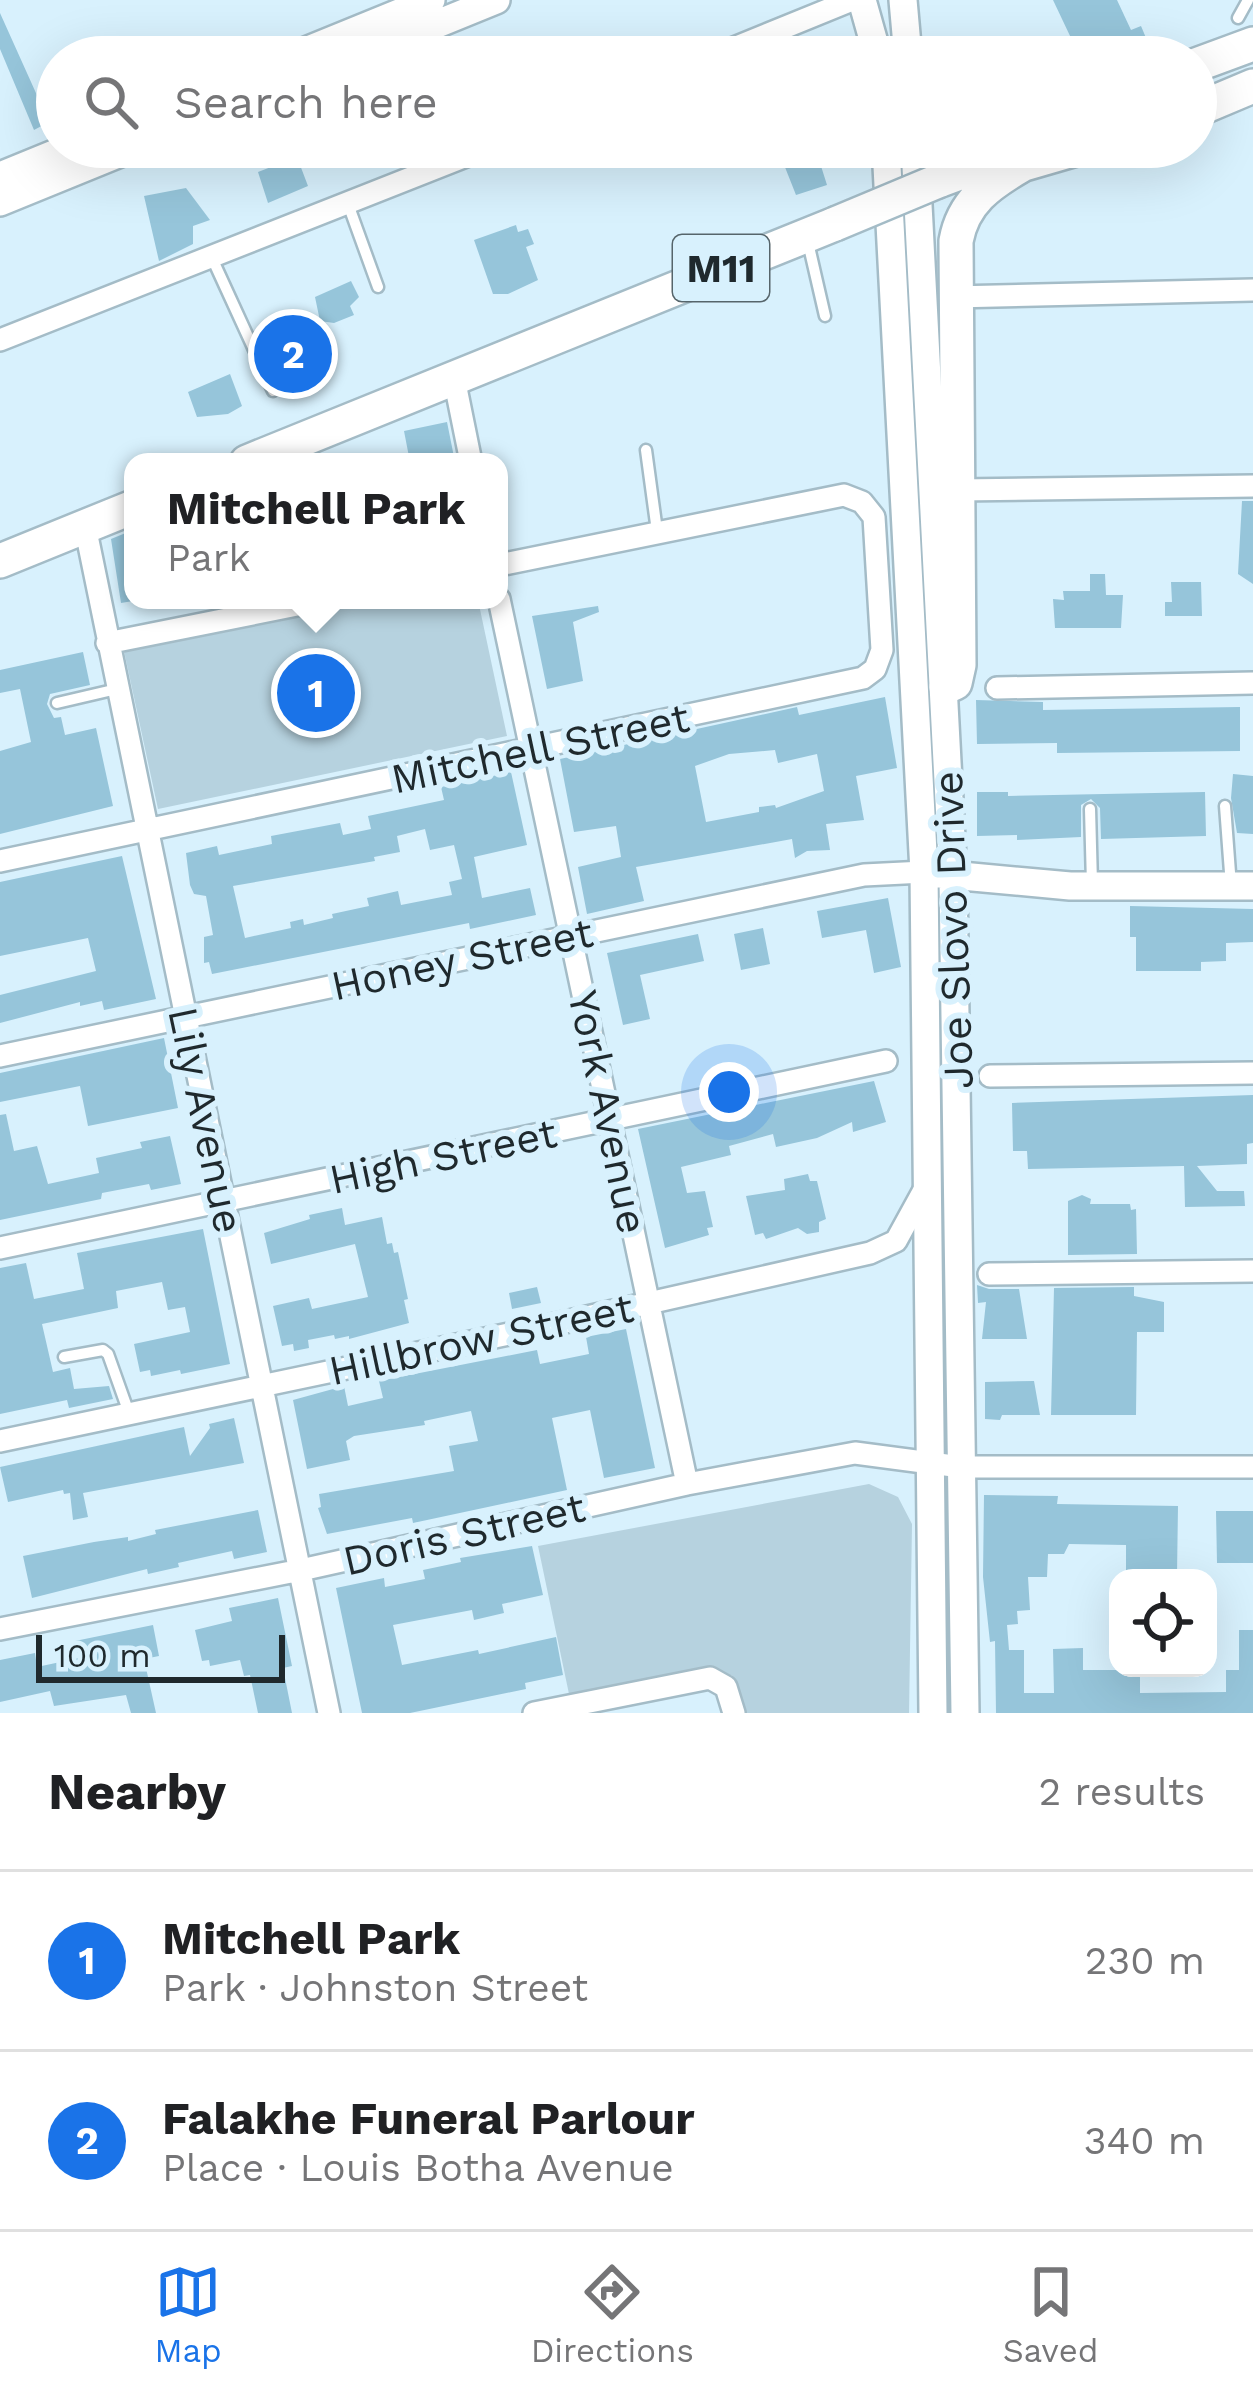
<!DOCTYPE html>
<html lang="en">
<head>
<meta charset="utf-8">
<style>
	:root { --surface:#fff; --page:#f6f6f6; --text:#202124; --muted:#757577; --line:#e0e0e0; --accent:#1a73e8 }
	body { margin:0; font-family:"Work Sans",sans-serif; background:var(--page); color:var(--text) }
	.controls { position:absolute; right:36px; bottom:36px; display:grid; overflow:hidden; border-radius:24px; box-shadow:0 12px 48px #0002 }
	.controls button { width:108px; height:108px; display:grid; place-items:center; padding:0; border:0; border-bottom:3px solid var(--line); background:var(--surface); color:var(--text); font:60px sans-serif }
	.scale { position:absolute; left:36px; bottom:30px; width:249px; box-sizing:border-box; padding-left:12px; border:6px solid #1f292d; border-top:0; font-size:33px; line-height:42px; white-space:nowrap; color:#1f292d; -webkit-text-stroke:9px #d8f1fd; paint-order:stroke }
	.you { position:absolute; left:729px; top:1092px; width:42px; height:42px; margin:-30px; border:9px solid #fff; border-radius:50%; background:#1a73e8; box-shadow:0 0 0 18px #1a73e833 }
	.badge { display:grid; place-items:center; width:78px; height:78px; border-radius:50%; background:var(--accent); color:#fff; font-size:39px; font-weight:700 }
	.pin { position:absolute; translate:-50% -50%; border:6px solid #fff; box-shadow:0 3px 12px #0006 }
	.popup { position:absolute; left:124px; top:453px; width:384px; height:156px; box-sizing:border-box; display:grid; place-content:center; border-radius:24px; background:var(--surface); filter:drop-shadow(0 3px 9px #0005); font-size:39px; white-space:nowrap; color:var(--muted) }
	.popup b { font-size:45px; color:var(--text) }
	.popup::after { content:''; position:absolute; left:50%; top:100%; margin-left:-24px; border:24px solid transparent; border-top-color:var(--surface) }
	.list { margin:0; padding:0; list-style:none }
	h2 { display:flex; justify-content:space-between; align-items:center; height:156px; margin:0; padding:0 48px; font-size:51px }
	h2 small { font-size:39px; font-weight:400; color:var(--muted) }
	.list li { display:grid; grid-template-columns:78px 1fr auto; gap:36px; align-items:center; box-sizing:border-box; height:180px; padding:0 48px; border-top:3px solid var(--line) }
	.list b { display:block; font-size:45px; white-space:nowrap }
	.list p { margin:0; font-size:39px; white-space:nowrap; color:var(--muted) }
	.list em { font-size:39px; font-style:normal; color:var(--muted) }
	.icon { flex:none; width:66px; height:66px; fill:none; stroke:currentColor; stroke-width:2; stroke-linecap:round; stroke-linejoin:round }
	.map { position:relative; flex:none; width:1253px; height:1713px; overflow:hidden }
	.search { position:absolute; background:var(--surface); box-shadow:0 12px 48px #0002; left:36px; right:36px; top:36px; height:132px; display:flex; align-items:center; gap:30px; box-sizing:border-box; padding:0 42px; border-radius:66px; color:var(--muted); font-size:45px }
	.sheet { height:516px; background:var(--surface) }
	nav { display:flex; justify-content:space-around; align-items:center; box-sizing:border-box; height:168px; border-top:3px solid var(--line); background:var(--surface); font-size:33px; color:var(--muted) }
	nav a { display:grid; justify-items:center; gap:6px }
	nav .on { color:var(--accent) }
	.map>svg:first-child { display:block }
	.green { fill:#b6d2df }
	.building { fill:#96c5da; fill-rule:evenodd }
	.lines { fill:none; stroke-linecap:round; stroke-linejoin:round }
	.lane-casing { stroke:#a4bcc7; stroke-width:15 }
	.street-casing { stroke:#a4bcc7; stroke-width:26 }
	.secondary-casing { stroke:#a4bcc7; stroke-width:32 }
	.primary-casing { stroke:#a4bcc7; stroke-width:38 }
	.lane { stroke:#fff; stroke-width:10 }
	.street { stroke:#fff; stroke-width:21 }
	.secondary { stroke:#fff; stroke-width:27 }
	.primary { stroke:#fff; stroke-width:33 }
	.primary-bridge-casing { stroke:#a4bcc7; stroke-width:38; stroke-linecap:butt }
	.primary-bridge { stroke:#fff; stroke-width:33 }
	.labels { text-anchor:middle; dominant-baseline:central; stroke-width:12; stroke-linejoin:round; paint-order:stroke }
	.shield { fill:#d8f1fd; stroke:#56656b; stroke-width:3 }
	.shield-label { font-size:39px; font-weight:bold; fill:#1f292d }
	.street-label { font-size:42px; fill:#1f292d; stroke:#d8f1fd }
</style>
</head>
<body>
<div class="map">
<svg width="1253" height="1713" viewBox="0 0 1253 1713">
	<rect width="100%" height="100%" fill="#d8f1fd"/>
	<path class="green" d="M367 600H478L507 736 158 809 124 651Z
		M869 1484 898 1497 912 1524 909 1713H743L732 1675 569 1694 538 1546Z"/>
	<path class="building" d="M1053 0H1117L1131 30 1141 26 1149 45 1139 49 1143 57H1080Z
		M0 13 49 122 34 130 0 49Z
		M777 147H815L827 185 796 195Z
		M297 157 308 186 268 203 258 172Z
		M186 188 210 220 193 226V244L159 261 144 196Z
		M516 225 518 232 528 229 534 244 526 247 538 280 508 294H493L474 240Z
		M351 281 359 297 350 306 354 315 334 323 320 321 315 297Z
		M313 319 327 352 308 359 315 382 299 388 285 364 273 368 262 344Z
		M230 374 242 406 228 414 197 417 188 392Z
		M447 422 455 462H410L404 431Z
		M1242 501H1253V584L1238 574Z
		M133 530V601L121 603 111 539Z
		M1090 574H1105L1106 595H1123L1121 628H1055L1053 599 1064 600 1063 591H1090Z
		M1171 582H1201L1202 616H1165V602H1172Z
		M598 606 599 612 573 622 583 681 547 689 532 616Z
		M83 652 90 685 50 694 47 704 54 718 61 717 65 735 96 728 113 806 0 834V751L31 742 20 689 0 693V670Z
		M885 697 897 768 856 776 864 820 826 824 830 850 807 851 795 858 792 839 636 867 644 901 587 914 578 867 621 857 616 826 574 832 560 759 797 707 799 715ZM775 750 778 763 817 754 824 791 776 808 775 805 759 807V812L706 822 695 766 729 754Z
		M976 700 1043 702V710L1240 707V751L1057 753V743L977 744Z
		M511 772 527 845 474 857 482 898 530 888 536 915 470 929 469 923 212 974 209 962 204 963V937L213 935 206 896 194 894 190 885 186 853 217 846 219 855 272 844 271 836 340 823 343 835 371 829 368 816 444 800 441 787ZM425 829 430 850 454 845 462 879 449 882 452 895 401 905 398 891 367 898 369 906 332 914 333 918 304 925 303 919 290 922 291 928 245 938 233 886 375 861 374 857 400 852 397 836Z
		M1233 774 1253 776V834L1237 833 1231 798Z
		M977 792H1008V796L1205 792 1206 836 1101 839 1100 808 1091 799 1081 805V837L1017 840V835L977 836Z
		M122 856 156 999 104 1010 102 1001 80 1006V1002L0 1023V995L96 971 88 938 0 956V882Z
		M888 898 901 967 874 973 866 930 822 938 817 911Z
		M1130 906 1253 909V942L1226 943V961L1201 962V971H1136V937H1130Z
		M763 928 770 964 741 970 734 934Z
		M698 934 704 961 640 975 650 1019 623 1025 607 953Z
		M164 1038 178 1108 88 1126 80 1086 0 1102V1073Z
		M874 1081 886 1122 853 1132 852 1122 817 1138 776 1147 773 1134 729 1146 731 1155 681 1167 687 1193 705 1191 713 1227 707 1228 709 1235 665 1248 638 1129Z
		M1253 1095V1143L1247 1144V1164L1197 1166 1217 1191H1244L1245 1206 1185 1207 1184 1166 1028 1169 1027 1151H1013L1012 1103Z
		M6 1114 14 1151 37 1146 48 1184 99 1173 96 1158 142 1148 140 1142 170 1136 181 1184 151 1190 149 1184 102 1193 101 1199 0 1220V1115Z
		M808 1174 810 1181H817L826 1219 819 1222V1232L807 1234 798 1228 766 1239 763 1233 755 1235 746 1196 785 1190 784 1179Z
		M1082 1195 1091 1199 1090 1204H1130L1131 1210 1136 1209 1137 1254 1068 1255V1201Z
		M342 1208 345 1225 382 1217 387 1244 392 1243 394 1253 398 1252 408 1299 404 1300 409 1323 349 1339V1336L335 1339 334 1335 308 1340 309 1348 294 1351 293 1344 282 1346 273 1306 309 1298 312 1309 368 1297 355 1244 271 1264 264 1233 310 1219 309 1215Z
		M203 1229 230 1364 181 1374 180 1370 151 1376 150 1370 140 1372 134 1344 190 1332 185 1307 168 1310 162 1282 116 1291 118 1308 42 1324 53 1372 70 1368 74 1389 109 1386 113 1399 69 1408 67 1400 0 1414V1268L26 1263 34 1299 84 1289 77 1253Z
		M977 1285 989 1289H1019L1027 1339H982L986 1302 978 1303Z
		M537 1287 541 1303 512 1309 509 1293Z
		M1134 1287V1296L1164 1302V1332H1137L1136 1415H1051L1054 1288Z
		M626 1329 655 1468 604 1478 590 1410 552 1418 567 1490 413 1523 412 1518 327 1534 318 1508 321 1507 319 1494 454 1471 449 1446 478 1441 471 1411 424 1421 425 1425 354 1436 346 1441 350 1460 307 1469 293 1400 344 1386 348 1406 383 1398 379 1381 537 1350 540 1364 589 1354 586 1337Z
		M1034 1381 1040 1415H1002L1000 1420 985 1419V1382Z
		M234 1418 244 1463 83 1493 88 1517 73 1520 70 1493 64 1494 63 1490 8 1502 0 1467 184 1427 190 1456 210 1428 209 1424Z
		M984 1495 1058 1496 1057 1504 1178 1506 1177 1575 1126 1574V1545L1069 1544 1064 1554H1048L1047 1577H1028L1030 1610 1017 1611 1018 1624 1007 1625 1009 1650H1024V1693H1054L1053 1649 1083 1648V1670H1140V1693L1226 1692V1670H1239V1630H1253V1713H996L995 1641 990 1642 983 1577Z
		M258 1510 267 1552 234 1559 232 1551 178 1563 179 1567 148 1574 147 1569 32 1598 23 1556 94 1542 128 1537V1541L156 1534 155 1530Z
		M1216 1511H1253V1563H1217Z
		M532 1546 543 1595 502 1604 504 1613 474 1620 472 1610 393 1625 402 1665 478 1650 479 1654 556 1637 563 1675 525 1683 526 1689 410 1713H362L336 1588 384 1578 385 1587 425 1579 423 1570 461 1562 460 1558Z
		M278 1598 292 1666 283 1668 292 1713H258L250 1675 244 1676 240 1660 210 1666 209 1660 202 1661 195 1630 232 1621 229 1608Z
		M153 1625 159 1656 144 1659 156 1713H131L126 1695 54 1706 50 1691 0 1702V1660L35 1653 37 1667 79 1658 75 1641Z"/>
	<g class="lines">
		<g class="lane-casing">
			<path id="lane" d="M1238 18 1248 0
				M348 204 378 287
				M807 238 825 316
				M212 258 273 391
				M646 450 657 531
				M57 703 117 689
				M1225 806 1231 886
				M1090 809 1092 884
				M64 1357 103 1350 108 1354 129 1413"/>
		</g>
		<g class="street-casing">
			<path id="street" d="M712 57 852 0
				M953 297 1253 290
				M0 340 489 147
				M454 378 471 462
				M958 490 1253 486
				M85 526 329 1713
				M499 599 687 1484
				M107 643 322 600
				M997 688 1253 683
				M0 861 863 678 875 669 882 650 874 517 862 502 844 495 499 565
				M0 1056 864 875 924 872
				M990 1076 1253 1073
				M0 1248 886 1061
				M989 1274 1253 1271
				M0 1441 556 1324 870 1253 896 1241 924 1190
				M0 1629 301 1570 687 1484 855 1453 961 1467H1253
				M534 1713 710 1678 726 1687 734 1713"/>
		</g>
		<g class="secondary-casing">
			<path id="secondary" d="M862 0 878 57
				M903 0 908 57
				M291 57 431 0
				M356 57 496 0
				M886 147 924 872 933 1713
				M915 147 953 877 965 1713
				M0 176 71 147
				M0 202 135 147
				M940 874 1070 886H1253"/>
		</g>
		<g class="primary-casing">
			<path id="primary" d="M1196 65 1253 44
				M1196 110 1253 86
				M962 172 975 153 989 147
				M938 181 962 172 983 176 1083 147
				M247 462 835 224
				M0 561 133 507
				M946 687 955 683 959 665 956 241C963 202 989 184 1022 165"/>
		</g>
		<use href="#lane" class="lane"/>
		<use href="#street" class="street"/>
		<use href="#secondary" class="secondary"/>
		<use href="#primary" class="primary"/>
		<g class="primary-bridge-casing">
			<path id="primary-bridge" d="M835 224 938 181"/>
		</g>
		<use href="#primary-bridge" class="primary-bridge"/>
	</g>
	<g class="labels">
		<rect class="shield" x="673" y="235" width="96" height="66" rx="9"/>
		<g class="shield-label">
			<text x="721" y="268">M11</text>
		</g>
		<g class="street-label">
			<text transform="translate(540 748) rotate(-12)">Mitchell Street</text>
			<text transform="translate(953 930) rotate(-92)">Joe Slovo Drive</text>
			<text transform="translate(462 959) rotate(-12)">Honey Street</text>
			<text transform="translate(608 1112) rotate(78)">York Avenue</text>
			<text transform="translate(206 1120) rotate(78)">Lily Avenue</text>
			<text transform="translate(443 1156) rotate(-12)">High Street</text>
			<text transform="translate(481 1339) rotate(-12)">Hillbrow Street</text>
			<text transform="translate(464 1534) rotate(-13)">Doris Street</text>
		</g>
	</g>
</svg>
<div class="controls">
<button><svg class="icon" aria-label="locate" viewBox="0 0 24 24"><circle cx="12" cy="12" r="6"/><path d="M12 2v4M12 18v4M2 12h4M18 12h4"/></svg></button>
</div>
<div class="scale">100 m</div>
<div class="you"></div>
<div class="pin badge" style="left:316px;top:693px">1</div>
<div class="popup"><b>Mitchell Park</b>Park</div>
<div class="pin badge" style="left:293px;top:354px">2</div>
<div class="search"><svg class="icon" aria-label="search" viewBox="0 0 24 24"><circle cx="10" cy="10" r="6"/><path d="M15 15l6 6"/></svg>Search here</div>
</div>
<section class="sheet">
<h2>Nearby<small>2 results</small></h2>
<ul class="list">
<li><span class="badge">1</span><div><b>Mitchell Park</b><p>Park · Johnston Street</p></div><em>230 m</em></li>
<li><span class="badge">2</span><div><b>Falakhe Funeral Parlour</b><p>Place · Louis Botha Avenue</p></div><em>340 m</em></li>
</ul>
</section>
<nav>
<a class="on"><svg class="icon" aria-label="map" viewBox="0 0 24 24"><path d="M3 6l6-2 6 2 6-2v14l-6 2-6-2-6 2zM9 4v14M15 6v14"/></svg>Map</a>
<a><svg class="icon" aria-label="directions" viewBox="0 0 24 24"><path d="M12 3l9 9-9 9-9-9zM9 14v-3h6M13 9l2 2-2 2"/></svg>Directions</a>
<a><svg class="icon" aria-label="saved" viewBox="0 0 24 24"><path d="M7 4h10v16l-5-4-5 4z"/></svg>Saved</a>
</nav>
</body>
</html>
